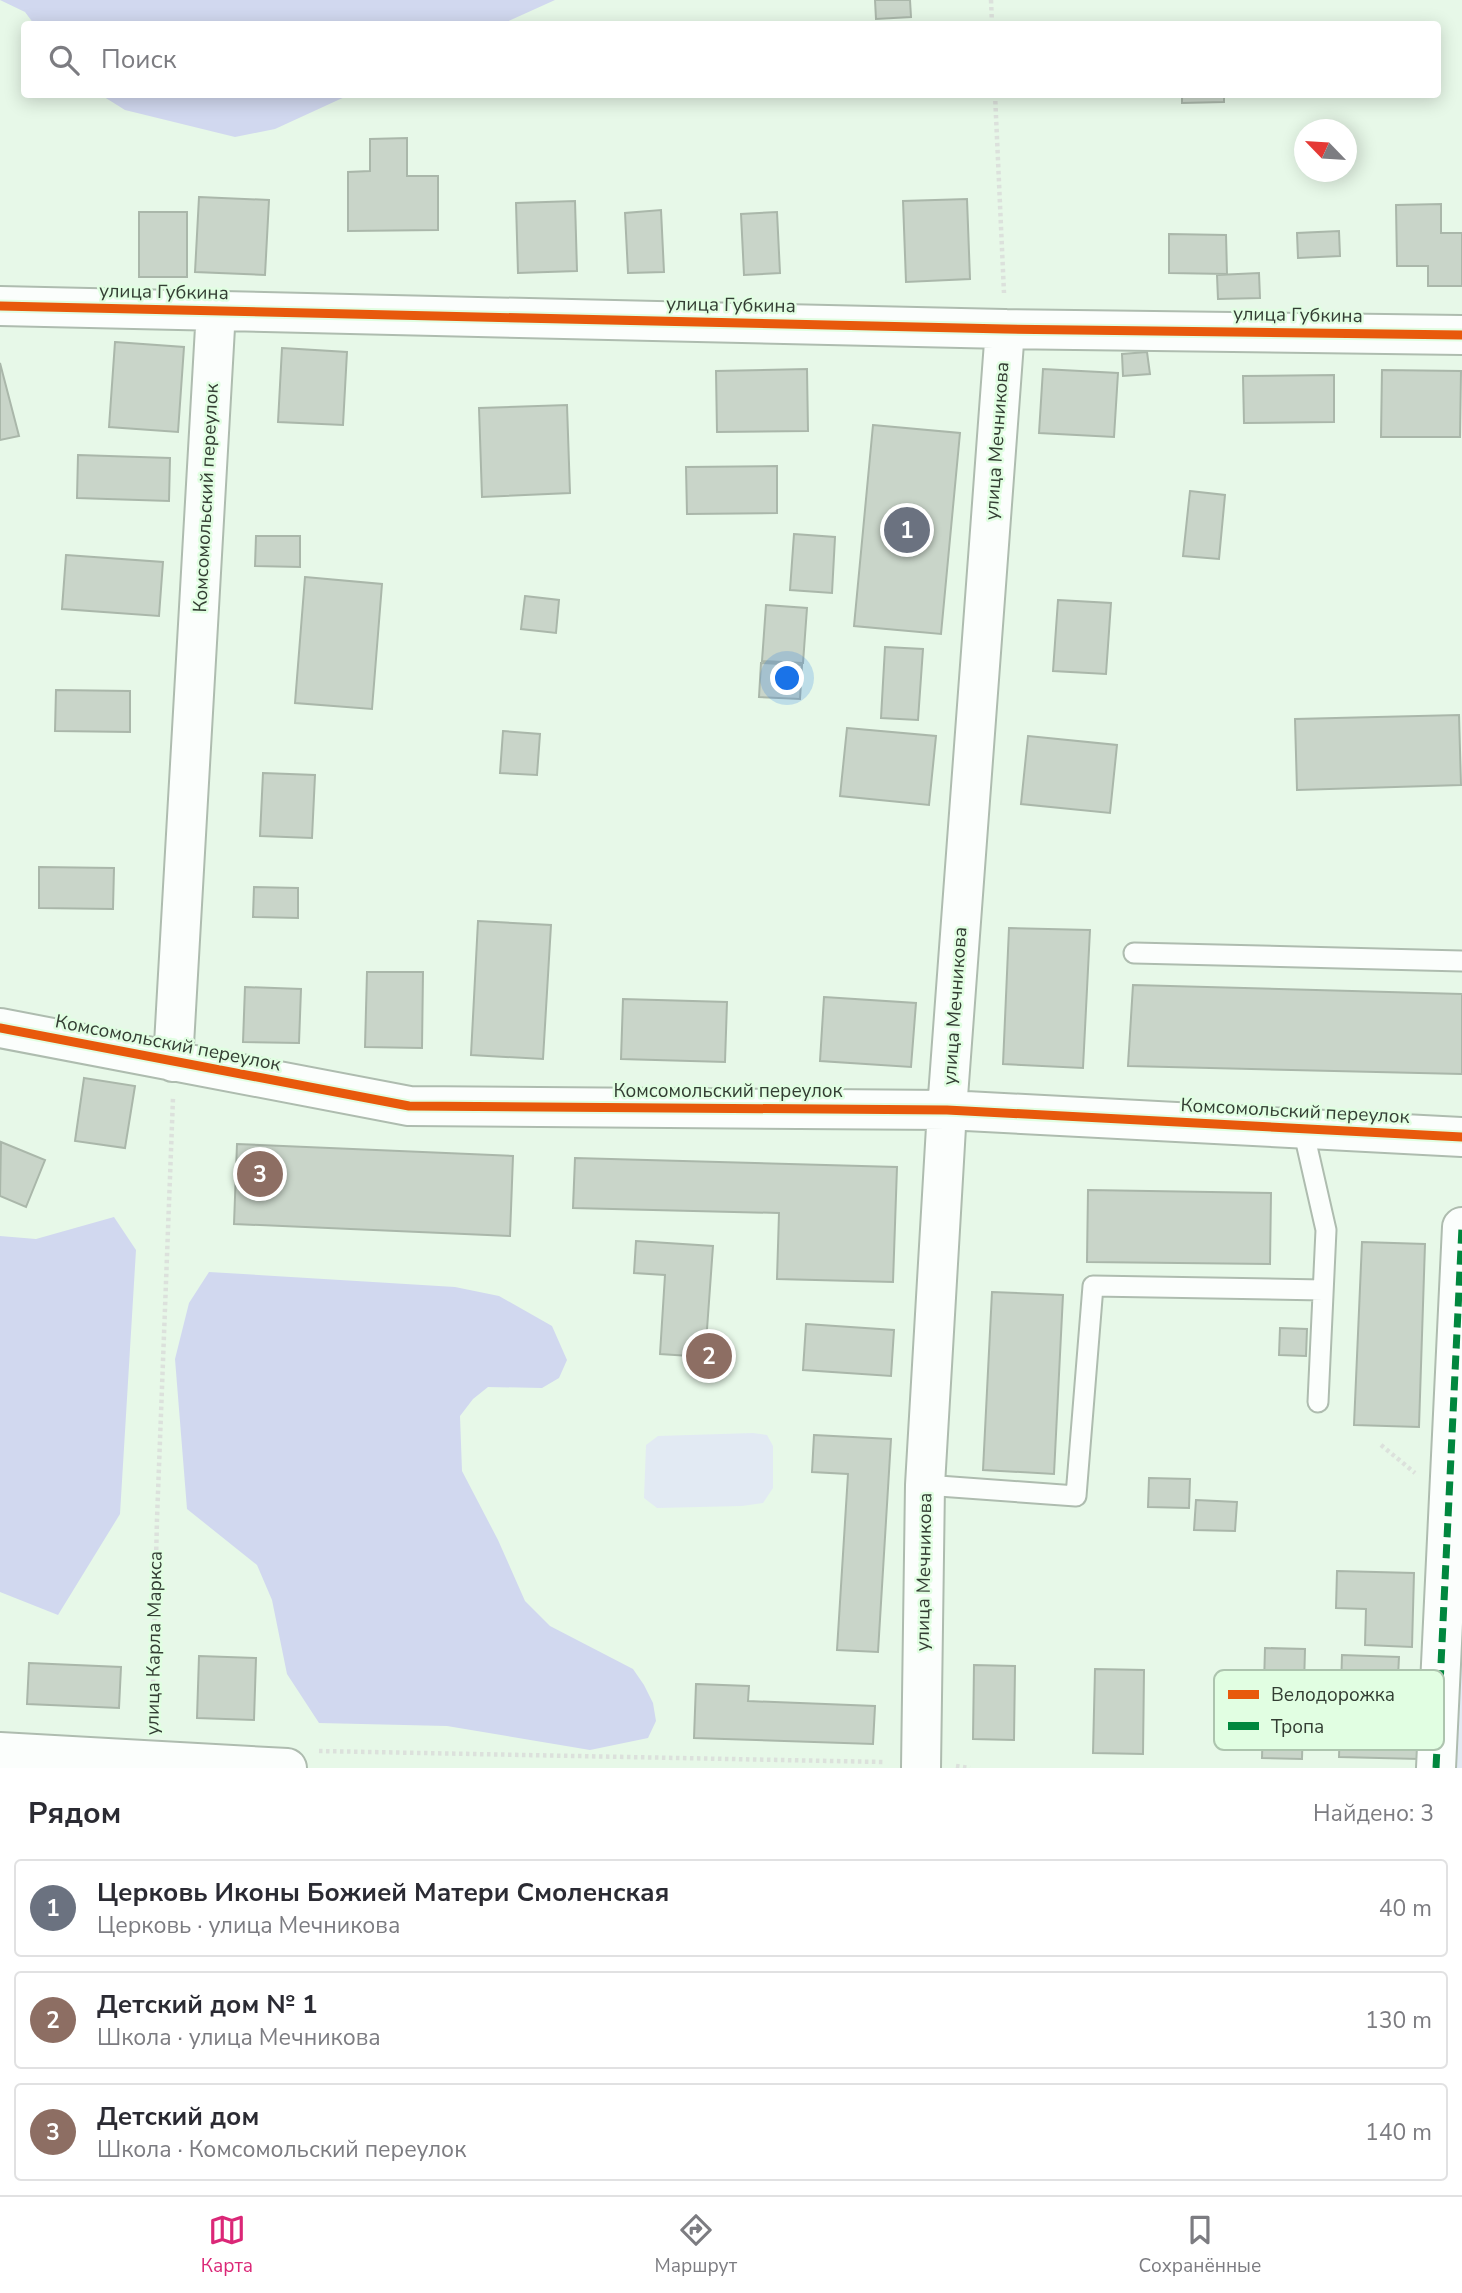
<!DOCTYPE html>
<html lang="ru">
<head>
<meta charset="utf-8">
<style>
	:root { --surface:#fff; --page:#f2f2f3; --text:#2b2b33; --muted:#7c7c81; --line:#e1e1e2; --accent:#db2777 }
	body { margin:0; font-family:"Nunito Sans",sans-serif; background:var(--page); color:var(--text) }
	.compass { position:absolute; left:1294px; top:119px; width:63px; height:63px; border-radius:50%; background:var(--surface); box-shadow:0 4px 18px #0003; rotate:295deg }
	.you { position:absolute; left:788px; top:679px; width:24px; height:24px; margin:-18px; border:5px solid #fff; border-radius:50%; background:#1a73e8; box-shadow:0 0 0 10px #1a73e833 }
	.badge { display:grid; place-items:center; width:46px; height:46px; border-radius:50%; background:var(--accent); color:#fff; font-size:23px; font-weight:700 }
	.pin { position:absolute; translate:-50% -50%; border:4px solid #fff; box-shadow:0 2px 7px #0006 }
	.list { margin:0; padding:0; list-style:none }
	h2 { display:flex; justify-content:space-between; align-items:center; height:91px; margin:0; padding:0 28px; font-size:30px }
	h2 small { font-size:23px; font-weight:400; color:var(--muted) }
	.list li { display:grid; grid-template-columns:46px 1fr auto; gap:21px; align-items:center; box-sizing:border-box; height:98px; margin:0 14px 14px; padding:0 14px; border:2px solid var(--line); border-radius:7px }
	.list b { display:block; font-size:26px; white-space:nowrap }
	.list p { margin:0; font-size:23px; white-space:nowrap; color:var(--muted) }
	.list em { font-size:23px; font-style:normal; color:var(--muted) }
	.icon { flex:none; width:38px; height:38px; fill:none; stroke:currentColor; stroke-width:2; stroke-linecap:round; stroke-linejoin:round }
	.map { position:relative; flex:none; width:1462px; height:1768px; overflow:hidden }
	.search { position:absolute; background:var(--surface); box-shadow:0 4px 18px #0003; left:21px; right:21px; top:21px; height:77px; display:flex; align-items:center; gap:18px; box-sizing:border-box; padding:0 24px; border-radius:7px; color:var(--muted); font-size:26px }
	.sheet { height:427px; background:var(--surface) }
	nav { display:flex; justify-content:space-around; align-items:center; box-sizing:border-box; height:98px; border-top:2px solid var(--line); background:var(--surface); font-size:19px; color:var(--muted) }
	nav a { display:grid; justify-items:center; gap:4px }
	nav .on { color:var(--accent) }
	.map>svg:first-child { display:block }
	.green { fill:#e2eaf3 }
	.forest { fill:#d1d8ef }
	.building { fill:#c9d5c9; stroke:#aab7aa; stroke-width:2 }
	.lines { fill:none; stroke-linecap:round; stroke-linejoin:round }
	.service-casing { stroke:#aebcaf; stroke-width:23 }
	.minor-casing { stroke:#aebcaf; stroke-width:42 }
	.tertiary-casing { stroke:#aebcaf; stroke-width:42 }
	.path { stroke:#dce1dc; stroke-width:4.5; stroke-dasharray:3.5 3.5; stroke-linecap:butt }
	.service { stroke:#fbfefc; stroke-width:19 }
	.minor { stroke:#fbfefc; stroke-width:38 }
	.tertiary { stroke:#fbfefc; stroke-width:38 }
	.quiet { stroke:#00873e; stroke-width:7; stroke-dasharray:14 7; stroke-linecap:butt }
	.cycleway-casing { stroke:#e1fee2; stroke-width:13 }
	.cycleway { stroke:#e8590c; stroke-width:9 }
	.labels { text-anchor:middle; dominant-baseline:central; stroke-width:5; stroke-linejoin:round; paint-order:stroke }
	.street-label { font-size:19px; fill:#333e33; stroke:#e1fee2 }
	.key { fill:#e1fee2; stroke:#adc4ae; stroke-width:2 }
	.key-label { font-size:19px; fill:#333e33 }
</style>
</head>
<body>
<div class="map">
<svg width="1462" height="1768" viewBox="0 0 1462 1768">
	<rect width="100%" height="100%" fill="#e7f8e8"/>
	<path class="green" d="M753 1433 767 1435 773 1446V1488L763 1503 742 1506 657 1508 644 1498 646 1445 658 1436Z
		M1462 1547V1768H1451Z"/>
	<path class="forest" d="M0 0H555L502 24H34L25 12Z
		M101 95H349L275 129 235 137 125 110Z
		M114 1217 136 1250 120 1514 58 1615 0 1592V1236L36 1239Z
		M209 1272 455 1287 499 1296 552 1326 567 1360 559 1378 542 1388 488 1387 473 1399 460 1416 462 1471 498 1540 525 1601 550 1626 633 1669 644 1685 653 1703 656 1721 648 1738 590 1750 447 1726 319 1723 287 1674 272 1600 257 1565 187 1509 175 1359 189 1303Z"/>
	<path class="building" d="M875 0H910L911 17 876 19Z
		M1182 94H1224V102L1182 103Z
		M407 138V176H438V230L348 231V172L370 171V139Z
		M199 197 269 200 265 275 195 272Z
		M967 199 970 279 906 282 903 201Z
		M575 201 577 271 518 273 516 203Z
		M1441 204V233H1462V286H1428V266H1397L1396 205Z
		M661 210 664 272 628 273 625 213Z
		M139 212H187V277H139Z
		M777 212 780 273 744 275 741 214Z
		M1339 231 1340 256 1298 258 1297 233Z
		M1169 234 1226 235 1227 274 1169 273Z
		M1259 273 1260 298 1218 299 1217 275Z
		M115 342 184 347 178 432 109 427Z
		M282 348 347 352 343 425 278 422Z
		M1147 352 1150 374 1123 376 1122 354Z
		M0 363 19 436 0 440Z
		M807 369 808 431 717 432 716 371Z
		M1043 369 1118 373 1114 437 1039 433Z
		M1382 370 1461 371 1460 437H1381Z
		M1334 375V422L1244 423 1243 376Z
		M567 405 570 493 482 497 479 408Z
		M873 425 960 433 941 634 854 626Z
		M78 455 170 458 169 501 77 498Z
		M777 466V513L687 514 686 467Z
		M1190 491 1225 495 1219 559 1183 556Z
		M794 534 835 537 832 593 790 590Z
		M256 536H300V567L255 566Z
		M66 555 163 562 159 616 62 609Z
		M305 577 382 584 372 709 295 703Z
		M525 596 559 600 556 633 521 629Z
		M1058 600 1111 603 1106 674 1053 671Z
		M766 605 807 608 803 663 762 661Z
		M885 647 923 649 918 720 881 718Z
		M761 663 802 665 800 699 759 697Z
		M56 690 130 691V732L55 731Z
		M1459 715 1461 785 1297 790 1295 719Z
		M847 728 936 736 929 805 840 796Z
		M503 731 540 734 537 775 500 773Z
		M1028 736 1117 745 1110 813 1021 804Z
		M263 773 315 775 312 838 260 836Z
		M39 867 114 868 113 909 39 908Z
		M254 887 298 888V918L253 917Z
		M478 921 551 925 543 1059 471 1055Z
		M1009 928 1090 930 1083 1068 1003 1064Z
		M367 972H423L422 1048 365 1047Z
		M1133 985 1462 994V1074L1128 1066Z
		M245 987 301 989 299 1043 243 1042Z
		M824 997 916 1003 911 1067 820 1061Z
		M623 999 727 1002 725 1062 621 1059Z
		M84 1078 135 1086 125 1148 75 1141Z
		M1 1142 45 1160 26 1207 0 1196Z
		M237 1144 513 1156 510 1236 234 1224Z
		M575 1158 897 1167 893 1282 777 1279 779 1213 573 1208Z
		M1088 1190 1271 1193 1270 1264 1087 1262Z
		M636 1241 713 1246 705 1357 660 1354 665 1275 634 1273Z
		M1362 1242 1425 1244 1419 1427 1354 1425Z
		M992 1292 1063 1295 1054 1474 983 1470Z
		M806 1324 894 1330 891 1376 803 1370Z
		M1280 1328 1307 1329 1306 1356 1279 1355Z
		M814 1435 891 1439 878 1652 837 1650 848 1474 812 1472Z
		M1149 1478 1190 1479 1189 1508 1148 1507Z
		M1196 1500 1237 1502 1235 1531 1194 1530Z
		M1337 1571 1414 1573 1412 1647 1365 1645 1366 1609 1336 1608Z
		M1265 1648 1305 1649 1302 1759 1262 1758Z
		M1342 1655 1399 1657 1398 1677 1422 1678 1419 1759 1339 1757Z
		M199 1656 256 1658 254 1720 197 1718Z
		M29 1663 121 1667 119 1708 27 1704Z
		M974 1665 1015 1666 1014 1740 973 1739Z
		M1095 1669 1144 1670 1143 1754 1093 1753Z
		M696 1684 749 1686 748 1701 875 1706 873 1744 694 1738Z"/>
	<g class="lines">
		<g class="service-casing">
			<path id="service" d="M1134 953 1462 961
				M1303 1129 1326 1230 1318 1402
				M925 1485 1076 1496 1093 1286 1323 1290"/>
		</g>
		<g class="minor-casing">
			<path id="minor" d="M0 306 1005 329 1462 335
				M0 1028 409 1106 947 1110 1462 1137
				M173 1062 216 310
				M921 1768 925 1485 947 1110 1005 329
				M1436 1768 1462 1227"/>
		</g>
		<g class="tertiary-casing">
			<path id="tertiary" d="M0 1752 287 1768"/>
		</g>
		<path class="path" d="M991 0 992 24
			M995 94 1004 293
			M1381 1445 1415 1473
			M152 1725 157 1519 173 1098
			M319 1751 884 1762
			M956 1766 970 1768"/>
		<use href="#service" class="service"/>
		<use href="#minor" class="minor"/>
		<use href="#tertiary" class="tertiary"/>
		<path class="quiet" d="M1436 1768 1462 1227"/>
		<g class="cycleway-casing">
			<path id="cycleway" d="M0 306 1005 329 1462 335
				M0 1028 409 1106 947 1110 1462 1137"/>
		</g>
		<use href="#cycleway" class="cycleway"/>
	</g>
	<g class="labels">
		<g class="street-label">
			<text transform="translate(164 292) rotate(1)">улица Губкина</text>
			<text transform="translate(731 305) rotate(1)">улица Губкина</text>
			<text transform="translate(1298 315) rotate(1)">улица Губкина</text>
			<text transform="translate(997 441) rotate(-86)">улица Мечникова</text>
			<text transform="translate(206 498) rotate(-87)">Комсомольский переулок</text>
			<text transform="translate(955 1006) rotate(-86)">улица Мечникова</text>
			<text transform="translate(168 1043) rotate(11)">Комсомольский переулок</text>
			<text x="728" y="1091">Комсомольский переулок</text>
			<text transform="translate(1295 1111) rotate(3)">Комсомольский переулок</text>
			<text transform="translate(924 1572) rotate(-89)">улица Мечникова</text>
			<text transform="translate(154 1643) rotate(-89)">улица Карла Маркса</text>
		</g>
	</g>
	<rect x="1214" y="1670" width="230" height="80" rx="10" class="key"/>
	<rect x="1228" y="1690" width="31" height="9" fill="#e8590c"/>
	<rect x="1228" y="1722" width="31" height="8" fill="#00873e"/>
	<g class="key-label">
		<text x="1271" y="1701">Велодорожка</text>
		<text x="1271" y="1733">Тропа</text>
	</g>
</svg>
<svg class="compass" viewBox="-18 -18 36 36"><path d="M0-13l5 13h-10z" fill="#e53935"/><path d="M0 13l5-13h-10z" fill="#7c7c81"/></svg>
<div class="you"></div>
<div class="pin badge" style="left:907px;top:530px;background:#6b7280">1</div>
<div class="pin badge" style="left:709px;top:1356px;background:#8d6e63">2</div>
<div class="pin badge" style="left:260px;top:1174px;background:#8d6e63">3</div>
<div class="search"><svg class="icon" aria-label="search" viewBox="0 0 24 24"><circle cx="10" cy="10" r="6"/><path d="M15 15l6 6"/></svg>Поиск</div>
</div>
<section class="sheet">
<h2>Рядом<small>Найдено: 3</small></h2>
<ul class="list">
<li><span class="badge" style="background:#6b7280">1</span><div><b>Церковь Иконы Божией Матери Смоленская</b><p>Церковь · улица Мечникова</p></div><em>40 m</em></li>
<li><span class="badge" style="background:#8d6e63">2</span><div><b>Детский дом № 1</b><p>Школа · улица Мечникова</p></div><em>130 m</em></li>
<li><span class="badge" style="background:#8d6e63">3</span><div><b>Детский дом</b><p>Школа · Комсомольский переулок</p></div><em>140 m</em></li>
</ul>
</section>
<nav>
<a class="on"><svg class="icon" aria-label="map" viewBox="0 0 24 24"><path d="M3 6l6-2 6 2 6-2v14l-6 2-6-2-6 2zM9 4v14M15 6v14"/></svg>Карта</a>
<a><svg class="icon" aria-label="directions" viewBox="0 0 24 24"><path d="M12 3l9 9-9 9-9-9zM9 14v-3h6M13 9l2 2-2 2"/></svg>Маршрут</a>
<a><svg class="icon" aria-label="saved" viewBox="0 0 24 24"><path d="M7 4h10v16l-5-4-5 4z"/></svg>Сохранённые</a>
</nav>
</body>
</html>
